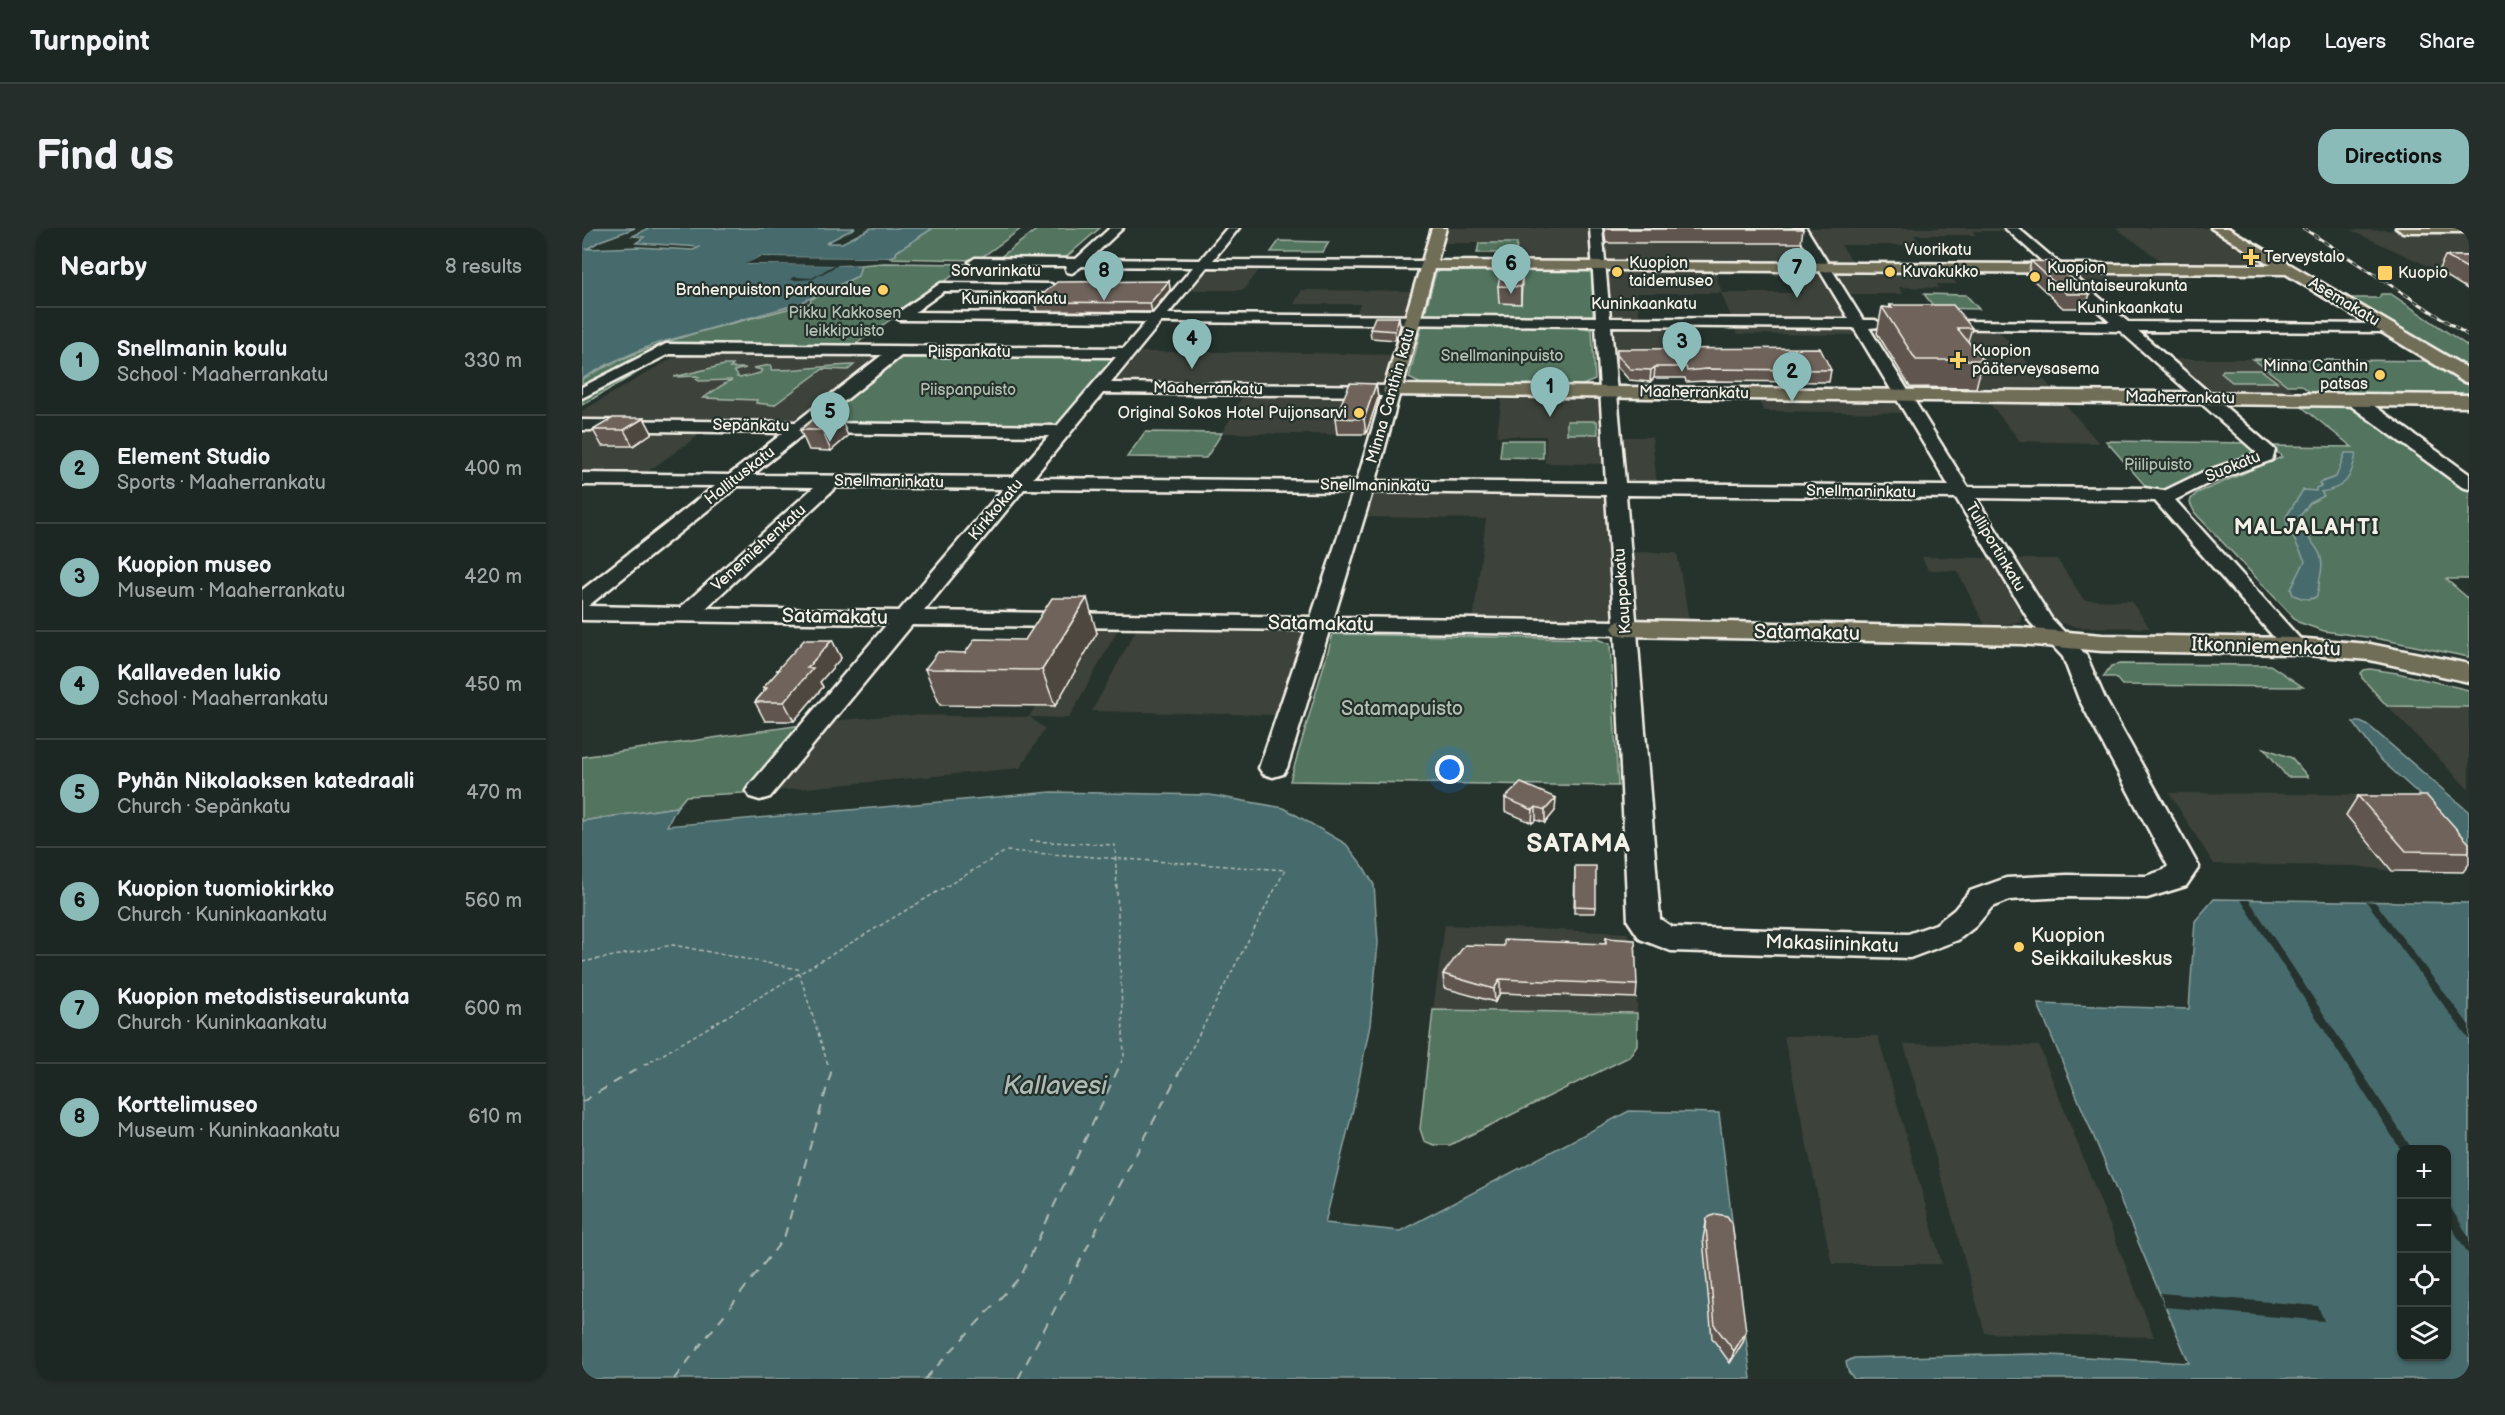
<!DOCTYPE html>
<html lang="en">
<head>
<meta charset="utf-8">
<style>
	:root { --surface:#1c2622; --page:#252e2a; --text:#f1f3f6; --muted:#a0a5a5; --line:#3a4340; --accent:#8bbbb9 }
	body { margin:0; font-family:"Balsamiq Sans",sans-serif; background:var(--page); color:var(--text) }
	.controls { position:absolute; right:18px; bottom:18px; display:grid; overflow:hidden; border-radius:12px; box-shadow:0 2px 4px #0004 }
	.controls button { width:54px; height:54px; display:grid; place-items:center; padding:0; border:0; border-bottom:2px solid var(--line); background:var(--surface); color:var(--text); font:30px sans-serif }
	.you { position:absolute; left:868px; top:542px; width:21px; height:21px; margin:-15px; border:4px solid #fff; border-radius:50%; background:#1a73e8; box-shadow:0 0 0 9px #1a73e833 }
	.badge { display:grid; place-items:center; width:39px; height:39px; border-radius:50%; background:var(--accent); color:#111; font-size:20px; font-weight:700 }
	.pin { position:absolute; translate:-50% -50px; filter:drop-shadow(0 2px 3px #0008) }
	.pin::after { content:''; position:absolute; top:32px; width:21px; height:18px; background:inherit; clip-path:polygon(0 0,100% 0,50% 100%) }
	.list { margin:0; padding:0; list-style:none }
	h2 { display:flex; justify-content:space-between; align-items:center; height:78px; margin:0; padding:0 24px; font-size:26px }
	h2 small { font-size:20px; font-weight:400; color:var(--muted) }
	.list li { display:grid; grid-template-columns:39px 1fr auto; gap:18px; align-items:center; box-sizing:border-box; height:108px; padding:0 24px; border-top:2px solid var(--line) }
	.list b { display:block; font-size:22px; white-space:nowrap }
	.list p { margin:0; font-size:20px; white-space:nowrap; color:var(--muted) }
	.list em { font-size:20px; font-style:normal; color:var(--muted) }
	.icon { flex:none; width:33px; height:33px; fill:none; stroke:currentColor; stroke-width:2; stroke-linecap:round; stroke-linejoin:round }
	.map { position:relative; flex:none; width:1887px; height:1151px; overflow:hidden; border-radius:18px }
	header { display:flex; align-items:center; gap:36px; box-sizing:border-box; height:84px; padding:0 30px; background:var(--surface); border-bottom:2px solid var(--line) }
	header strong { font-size:28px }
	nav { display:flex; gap:33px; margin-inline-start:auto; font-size:21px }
	.intro { display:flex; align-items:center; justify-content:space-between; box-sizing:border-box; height:144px; padding:0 36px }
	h1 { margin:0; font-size:42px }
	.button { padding:15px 27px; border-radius:18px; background:var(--accent); color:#111; font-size:21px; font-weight:700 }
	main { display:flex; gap:36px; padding:0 36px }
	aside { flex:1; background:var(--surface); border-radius:18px; box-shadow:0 2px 4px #0004 }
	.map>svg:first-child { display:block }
	.built { fill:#3c423b }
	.green { fill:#52745f; stroke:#a3b2a4; stroke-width:1.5 }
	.water { fill:#476b6c; stroke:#8ca19e; stroke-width:1.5; fill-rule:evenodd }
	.pier { fill:#26332d }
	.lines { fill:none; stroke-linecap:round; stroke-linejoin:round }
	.ferry-far1 { stroke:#afbbb6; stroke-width:1.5; stroke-dasharray:4 3; stroke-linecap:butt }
	.ferry { stroke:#afbbb6; stroke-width:2; stroke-dasharray:10 8; stroke-linecap:butt }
	.minor-casing { stroke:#f4f1e8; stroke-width:5 }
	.major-casing { stroke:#f4f1e8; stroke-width:5 }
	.minor { fill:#26332d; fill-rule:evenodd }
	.major { fill:#716e59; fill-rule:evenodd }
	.rail-casing { stroke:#f4f1e8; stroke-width:3 }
	.rail { stroke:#26332d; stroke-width:2; stroke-dasharray:6; stroke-linecap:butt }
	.wall { fill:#60564f; stroke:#f4f1e8; stroke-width:1.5 }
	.shaded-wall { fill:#4e4640; stroke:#f4f1e8; stroke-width:1.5 }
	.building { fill:#70645c; stroke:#f4f1e8; stroke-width:1.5 }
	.poi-dot { fill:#ffd166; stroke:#26332d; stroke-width:2 }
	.labels { text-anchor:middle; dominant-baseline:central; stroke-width:4.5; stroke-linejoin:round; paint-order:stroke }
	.far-street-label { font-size:16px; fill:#f4f1e8; stroke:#26332d }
	.far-poi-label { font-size:16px; fill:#f4f1e8; stroke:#26332d; text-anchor:start }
	.far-park-label { font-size:16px; fill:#b3bfb1; stroke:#26332d }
	.street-label { font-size:20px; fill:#f4f1e8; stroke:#26332d }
	.park-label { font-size:20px; fill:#b3bfb1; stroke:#26332d }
	.poi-label { font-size:20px; fill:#f4f1e8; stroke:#26332d; text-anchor:start }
	.far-district-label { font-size:22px; font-weight:bold; letter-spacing:1.5px; fill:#f4f1e8; stroke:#26332d }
	.district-label { font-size:26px; font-weight:bold; letter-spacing:1.5px; fill:#f4f1e8; stroke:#26332d }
	.near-water-label { font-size:26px; font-style:italic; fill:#afbbb6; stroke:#26332d }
</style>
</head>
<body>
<header>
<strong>Turnpoint</strong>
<nav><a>Map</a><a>Layers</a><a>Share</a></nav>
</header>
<div class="intro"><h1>Find us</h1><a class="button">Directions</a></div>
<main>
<aside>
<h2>Nearby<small>8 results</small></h2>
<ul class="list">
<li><span class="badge">1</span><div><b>Snellmanin koulu</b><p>School · Maaherrankatu</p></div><em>330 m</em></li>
<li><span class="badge">2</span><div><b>Element Studio</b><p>Sports · Maaherrankatu</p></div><em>400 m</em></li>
<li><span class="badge">3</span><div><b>Kuopion museo</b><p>Museum · Maaherrankatu</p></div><em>420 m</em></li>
<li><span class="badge">4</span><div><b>Kallaveden lukio</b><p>School · Maaherrankatu</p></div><em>450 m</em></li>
<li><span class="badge">5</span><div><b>Pyhän Nikolaoksen katedraali</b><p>Church · Sepänkatu</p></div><em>470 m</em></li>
<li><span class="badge">6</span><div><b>Kuopion tuomiokirkko</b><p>Church · Kuninkaankatu</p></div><em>560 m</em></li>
<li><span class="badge">7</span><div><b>Kuopion metodistiseurakunta</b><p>Church · Kuninkaankatu</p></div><em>600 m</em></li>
<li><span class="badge">8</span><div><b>Korttelimuseo</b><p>Museum · Kuninkaankatu</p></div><em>610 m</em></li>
</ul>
</aside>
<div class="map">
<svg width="1887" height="1151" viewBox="0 0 1887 1151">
	<rect width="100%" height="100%" fill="#26332d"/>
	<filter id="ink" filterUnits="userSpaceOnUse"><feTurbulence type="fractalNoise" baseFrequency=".0167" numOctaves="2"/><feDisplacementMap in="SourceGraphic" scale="12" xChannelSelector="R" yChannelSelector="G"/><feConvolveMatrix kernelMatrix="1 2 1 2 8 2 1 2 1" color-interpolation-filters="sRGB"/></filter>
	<g filter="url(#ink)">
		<path class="built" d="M863 0H1422L1426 3H1391L1394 7H1332L1340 17H1259L1273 37 933 36 935 15H859Z
			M1534 0H1631L1697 40H1589Z
			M1768 2 1887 3V62L1857 43Z
			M627 37 680 38 662 62H608Z
			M1023 40H1132L1140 65H1220L1211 48H1190L1186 41H1238L1268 93 1150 91 1139 65H1054L1058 91 1029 90Z
			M1251 42H1363L1375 56H1355L1357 60 1317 59 1321 66H1267Z
			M1488 44H1595L1609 54 1499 53Z
			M720 62 832 63 824 89H773L778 76H712Z
			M1031 96 1087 97 1093 126 1032 125Z
			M1152 97 1272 99 1277 107 1155 106Z
			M1290 99H1413L1474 165 1327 162 1311 134 1304 128 1305 123Z
			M558 124H686L810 127 800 160 531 157Z
			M99 125 299 127 213 194 0 193V183Z
			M1589 131H1671L1718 167 1631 166Z
			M662 166 798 167 786 207 640 205Z
			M920 167 1017 169 1021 236 963 235 964 208H915Z
			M1176 170 1314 172 1323 185 1181 183Z
			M1406 173H1480L1517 215 1438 213Z
			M0 200 126 201 62 246 0 247Z
			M1039 209H1070L1075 257 1043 256Z
			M791 263 1025 265 1033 395 891 393 904 291 783 289Z
			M1049 324 1095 325 1107 392 1056 390Z
			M1340 329 1410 330 1439 386V394L1423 397H1403L1375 343 1346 342Z
			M1434 331H1475L1502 372 1549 373 1568 400 1496 399 1478 395 1470 389Z
			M501 400H537L487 490 448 489 463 501 438 540 192 563 250 493 315 487 447 489Z
			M555 400 722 403 695 487 510 483Z
			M1805 478 1887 479V562L1866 540Z
			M1587 565 1813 567 1881 644 1810 643 1774 638 1632 636Z
			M863 697 1045 705 1055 720V785L851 782Z
			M1202 808H1296L1360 1036H1250Z
			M1322 816 1457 818 1572 1109 1403 1105Z"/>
		<path class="green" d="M351 0H440L396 32 304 30 314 27V24Z
			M457 0H518L483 30H417Z
			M697 13 747 14 741 24H689Z
			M897 15H935L934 25H895Z
			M302 35 387 36 271 118 99 119 0 177V151C74 109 149 97 228 75L229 71 276 48 279 37Z
			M855 40 1010 41 1011 90 842 89Z
			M1342 66 1384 67 1397 81 1353 80Z
			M1799 66H1809L1887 119V141L1767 70H1797Z
			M847 96H993L1010 102 1013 152 993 160 845 159 827 150 840 97Z
			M322 127 536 129 477 198 235 195Z
			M1671 131 1850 133 1887 155V165L1732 167 1719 157H1705Z
			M142 137H151L148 140H164L152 143 156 148 155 149 158 150 178 145 180 142 171 140 189 137V142C217 143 244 137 272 137L266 142 241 141 192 177 174 175 175 172 121 170C129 165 142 155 150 152L117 153 114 151 117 149 114 148 92 149Z
			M1641 142H1679L1695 154H1650L1639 145Z
			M1715 175H1767L1887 262V351H1864L1887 371V429L1798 411 1742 403 1716 394 1613 285 1608 275 1609 271 1615 265 1700 229 1690 218 1770 219Z
			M985 193H1015L1016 206H985Z
			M563 204 640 205 624 230 545 229Z
			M920 212H961V230L918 229Z
			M1524 213 1666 215 1678 222 1674 227 1591 260 1567 262Z
			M751 406 1015 411 1028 416 1036 558 708 553Z
			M1538 436 1688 437 1721 459 1540 457 1533 449H1521L1529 438Z
			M1788 441 1815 445 1887 462V479L1805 478 1780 450 1779 445 1782 442Z
			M220 497 161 565 104 568 95 579 0 593V529Z
			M1682 520 1710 530 1726 549H1705Z
			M851 782 1055 785V817L1047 829 868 917H852L842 913 838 901Z"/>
		<path class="water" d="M0 0H53L18 13 5 21 56 19 111 22 118 19 54 15 62 9 51 8 67 0H273L244 15H260L289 0H351L314 24V27L304 30 178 29 165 36 279 37 276 48 216 76 70 117 26 136 0 151Z
			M1763 225H1774C1770 250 1764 260 1739 264L1742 268 1728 275 1718 288C1720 317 1747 315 1738 350 1737 356 1737 363 1734 369 1727 373 1719 370 1711 367L1709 361 1723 333 1705 297 1704 289 1721 262 1734 263V260L1739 258 1737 255 1754 249Z
			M1771 494H1778L1787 498 1887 584V622L1839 568 1797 530Z
			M470 564 628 567 702 580 764 616 781 638 792 657 796 715 788 797 771 881 743 995 818 1003 1047 883 1137 885 1169 1151H0V593L95 579 85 598Z
			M1632 671 1887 675V1151H1272L1266 1143 1264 1134 1272 1130 1451 1126 1607 1135 1456 776 1607 781 1613 693ZM1820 922H1864V1128H1820Z"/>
		<path class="pier" d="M178 29 311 30 304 33H175L279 34 282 36 256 37 231 51 216 52H208L212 49 230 50 252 37 163 36Z
			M1659 672H1667L1830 921 1819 922Z
			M1784 673 1793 674 1887 797V811Z
			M1865 974 1887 1009V1027L1865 992Z
			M1578 1065 1736 1078 1742 1093 1583 1079Z"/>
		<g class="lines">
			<path class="ferry-far1" d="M447 613 533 617 542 828 538 837
				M0 734 91 717 216 741 246 837
				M63 837 424 623 703 642 601 837"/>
			<path class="ferry" d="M0 874 65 835
				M92 1151 202 1010 249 845 246 835
				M343 1151 439 1048 539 835
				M436 1151 602 835"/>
			<g class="minor-casing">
				<path id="minor" d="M528 0H541L508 31 618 32 645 0H657L631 32 847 33 853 37 847 41 625 39 586 86 1014 89 1008 0H1020L1028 90 1267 91 1212 0H1224L1281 92H1293L1300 96 1298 99 1287 100 1386 259 1562 260 1582 263 1621 244 1675 225 1538 103 1343 100 1341 97 1348 93 1528 94 1423 0H1436L1546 94 1805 96 1812 100 1805 104 1556 103 1693 222 1690 232 1627 255 1593 272 1720 413 1724 418 1720 423 1712 425 1704 423 1573 273 1394 270 1469 390 1504 427 1523 471 1617 639 1604 658 1565 670 1485 669 1427 672 1410 679 1394 698 1376 712 1328 730 1089 723 1058 711 1046 693 1033 407 747 403 705 540 701 546 691 549 681 546 677 540 724 402 330 397 188 569 178 572 168 569 164 563 168 557 305 396 0 392V362L133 258 0 257V245L147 247 201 205 0 202V192L214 194 300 127 87 126 0 170V159L84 116 542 120 564 94 318 92 311 88 359 55 469 56 476 60 469 64 362 63 333 84 571 86 611 39 500 38 490 45 485 44 484 41 485 38H393L387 34 393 30 494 31ZM579 94 1014 98 1024 255 794 253 818 163 810 158 529 155ZM1029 98 1272 100 1367 258 1043 255ZM319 128 534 129 475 198 235 195ZM521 165 800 168 775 253 451 250ZM223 205 467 208 431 249 170 247ZM156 258 232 259 98 380 6 378ZM254 259 421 261 317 383 124 380ZM442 261 771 264 729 389 342 383ZM790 264 1024 267 1032 393 752 389ZM1044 267 1374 270 1448 394 1481 429 1497 471 1586 638 1582 642 1564 648 1485 647 1424 650 1388 663 1372 682 1354 696 1326 706 1090 699 1078 691Z
					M1771 166 1777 167 1887 246V261L1880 259 1765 175 1763 171 1765 167Z"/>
			</g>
			<g class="major-casing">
				<path id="major" d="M850 0H864L855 33 1689 37 1629 0H1646L1887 141V155L1880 153 1704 46 852 41 821 157 1887 167V179L803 167 801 163Z
					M1814 0H1887V4H1821Z
					M1044 392 1439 400 1520 407 1712 410 1788 416 1887 436V454L1788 432 1712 426 1520 423 1439 416 1044 408 1034 406 1030 400 1034 394Z"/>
			</g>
			<use href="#minor" class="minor"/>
			<use href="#major" class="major"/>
			<g class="rail-casing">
				<path id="rail" d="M1721 0 1887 108"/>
			</g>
			<use href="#rail" class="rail"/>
		</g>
		<path class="wall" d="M1022 0H1220L1221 1 1219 15H1024Z
			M1863 28H1887V62L1856 43Z
			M1449 33 1508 66 1503 80H1481L1446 47Z
			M940 37 939 76 917 75 916 58Z
			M587 53 588 62 570 84 455 83 452 74Z
			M1308 77 1390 100 1386 113 1401 132 1394 160 1328 159 1295 105 1300 79 1307 80Z
			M817 89 818 98 814 112 789 110 788 101Z
			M1035 121 1249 142 1247 154 1123 153 1104 154 1103 150H1072L1068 154 1047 152 1035 138Z
			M794 156 796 170 784 206H755L753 190Z
			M236 187 266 208 249 223 227 222 218 202Z
			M62 190 70 205 51 218H20L11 202Z
			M515 405 473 478 358 477 343 441 383 425 443 412Z
			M250 412 259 430 238 454 241 459 212 493H183L173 474 182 463 181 460 196 444 195 442Z
			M1776 568 1887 615V636L1881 644 1810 643 1764 587Z
			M923 570 973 583 963 595 954 592 950 595 923 583Z
			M993 638 1014 679 1013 685H992Z
			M1024 710 1055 757 1054 770 918 765 913 774 862 760 861 746 922 718 1023 716Z
			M1125 990 1161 1114 1148 1135 1130 1110 1121 1011Z"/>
		<path class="shaded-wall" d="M940 37V53L939 76V59Z
			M587 53 588 62 570 84 568 75Z
			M817 89 818 98 814 112 813 103Z
			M1073 139 1072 150 1068 154 1069 142Z
			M794 156 796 170 784 206 782 191Z
			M258 188 266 208 249 223 240 202Z
			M62 190 70 205 51 218 42 202Z
			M505 370 515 405 473 478 460 442Z
			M250 412 259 430 238 454 241 459 212 493 202 474 225 440Z
			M974 570 973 583 963 595V582Z
			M954 579V592L950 595 951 582Z
			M918 751V765L913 774 912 761Z
			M1164 1103 1161 1114 1148 1135 1152 1123Z"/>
		<path class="building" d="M1024 0H1220L1221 1H1024Z
			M1863 28H1887V41Z
			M1449 33 1471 34 1508 66H1485Z
			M920 37H940L939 59 916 58Z
			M587 53 568 75 452 74 475 54Z
			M1308 77H1371L1390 100H1375L1401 132H1334L1300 79 1310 80Z
			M793 89H817L813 103 788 101Z
			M1238 120 1249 142 1124 141 1105 143 1104 139H1073L1069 142 1048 141 1035 127V121Z
			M768 155 794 156 782 191 753 190Z
			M236 187 258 188 240 202H218Z
			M31 190H62L42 202H11Z
			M470 370H505L460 442 343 441 356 424 383 425 393 411 443 412Z
			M222 412H250L225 440H231L202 474H173L185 460H181L197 442H195Z
			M939 555 974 570 963 582 954 579 951 582 923 570Z
			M1776 568H1845L1887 615V624L1824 623Z
			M993 638H1014V679L993 678Z
			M1024 710 1053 712 1055 757 918 751 912 761 861 746 883 717 922 718V712L1024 716Z
			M1134 986 1145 988 1150 995 1164 1103 1152 1123 1133 1098 1124 999 1125 990Z"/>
	</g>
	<g class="poi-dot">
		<path d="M1666 20h6v6h6v6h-6v6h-6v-6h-6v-6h6z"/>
		<circle cx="1035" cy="44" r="6"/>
		<circle cx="1308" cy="44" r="6"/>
		<rect x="1795" y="37" width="16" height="16" rx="3"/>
		<circle cx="1453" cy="49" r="6"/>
		<circle cx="301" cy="62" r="6"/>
		<path d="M1373 123h6v6h6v6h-6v6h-6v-6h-6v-6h6z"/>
		<circle cx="1798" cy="147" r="6"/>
		<circle cx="777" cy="185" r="6"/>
		<circle cx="1437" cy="719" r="6"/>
	</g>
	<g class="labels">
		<g class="far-street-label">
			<text x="1356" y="22">Vuorikatu</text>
			<text x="414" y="43">Sorvarinkatu</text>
			<text x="432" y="71">Kuninkaankatu</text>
			<text transform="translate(1762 74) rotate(31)">Asemakatu</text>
			<text x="1062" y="76">Kuninkaankatu</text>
			<text x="1548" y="80">Kuninkaankatu</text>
			<text x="387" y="124">Piispankatu</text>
			<text transform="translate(626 161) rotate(1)">Maaherrankatu</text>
			<text transform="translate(1112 165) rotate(1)">Maaherrankatu</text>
			<text transform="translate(809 168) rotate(-74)">Minna Canthin katu</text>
			<text transform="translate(1598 170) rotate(1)">Maaherrankatu</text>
			<text transform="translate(169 198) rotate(1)">Sepänkatu</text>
			<text transform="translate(1651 239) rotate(-22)">Suokatu</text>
			<text transform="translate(158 248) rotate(-38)">Hallituskatu</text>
			<text transform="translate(307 254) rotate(1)">Snellmaninkatu</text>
			<text transform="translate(793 258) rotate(1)">Snellmaninkatu</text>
			<text transform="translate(1279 264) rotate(1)">Snellmaninkatu</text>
			<text transform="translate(414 282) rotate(-50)">Kirkkokatu</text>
			<text transform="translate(1413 319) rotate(59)">Tulliportinkatu</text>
			<text transform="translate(177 320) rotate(-42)">Venemiehenkatu</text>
			<text transform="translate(1041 363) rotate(-94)">Kauppakatu</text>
		</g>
		<g class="far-poi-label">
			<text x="1682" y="29">Terveystalo</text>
			<text x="1047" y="35">Kuopion<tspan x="1047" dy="18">taidemuseo</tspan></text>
			<text x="1465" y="40">Kuopion<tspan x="1465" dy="18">helluntaiseurakunta</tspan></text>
			<text x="1320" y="44">Kuvakukko</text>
			<text x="1816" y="45">Kuopio</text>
			<text x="289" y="62" text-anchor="end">Brahenpuiston parkouralue</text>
			<text x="1390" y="123">Kuopion<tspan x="1390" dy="18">pääterveysasema</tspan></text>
			<text x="1786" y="138" text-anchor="end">Minna Canthin<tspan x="1786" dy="18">patsas</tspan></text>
			<text x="765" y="185" text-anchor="end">Original Sokos Hotel Puijonsarvi</text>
		</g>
		<g class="far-park-label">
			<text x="263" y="85">Pikku Kakkosen<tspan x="263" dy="18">leikkipuisto</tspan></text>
			<text x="920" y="128">Snellmaninpuisto</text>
			<text x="386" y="162">Piispanpuisto</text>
			<text x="1576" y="237">Piilipuisto</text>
		</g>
		<g class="street-label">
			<text transform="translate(253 389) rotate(1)">Satamakatu</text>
			<text transform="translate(739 396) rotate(1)">Satamakatu</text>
			<text transform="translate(1225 405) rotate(1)">Satamakatu</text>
			<text transform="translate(1684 419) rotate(2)">Itkonniemenkatu</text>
			<text transform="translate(1250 716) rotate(2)">Makasiininkatu</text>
		</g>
		<g class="park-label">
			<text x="820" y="481">Satamapuisto</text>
		</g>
		<g class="poi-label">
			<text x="1449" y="708">Kuopion<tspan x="1449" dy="23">Seikkailukeskus</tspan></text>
		</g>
		<g class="far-district-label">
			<text x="1725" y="299">MALJALAHTI</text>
		</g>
		<g class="district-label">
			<text x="997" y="616">SATAMA</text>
		</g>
		<g class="near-water-label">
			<text x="473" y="858">Kallavesi</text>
		</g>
	</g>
</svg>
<div class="controls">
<button>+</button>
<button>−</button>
<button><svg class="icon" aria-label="locate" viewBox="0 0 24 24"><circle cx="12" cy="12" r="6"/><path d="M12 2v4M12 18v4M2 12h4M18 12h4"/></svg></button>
<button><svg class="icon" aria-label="layers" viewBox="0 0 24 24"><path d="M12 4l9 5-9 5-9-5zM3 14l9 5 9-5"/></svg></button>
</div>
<div class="you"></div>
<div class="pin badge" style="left:968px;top:189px">1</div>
<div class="pin badge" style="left:1210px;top:174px">2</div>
<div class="pin badge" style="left:1100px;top:144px">3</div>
<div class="pin badge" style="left:610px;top:141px">4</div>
<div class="pin badge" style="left:248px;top:214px">5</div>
<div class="pin badge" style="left:929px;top:66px">6</div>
<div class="pin badge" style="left:1215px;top:70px">7</div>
<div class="pin badge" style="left:522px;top:73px">8</div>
</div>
</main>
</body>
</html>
